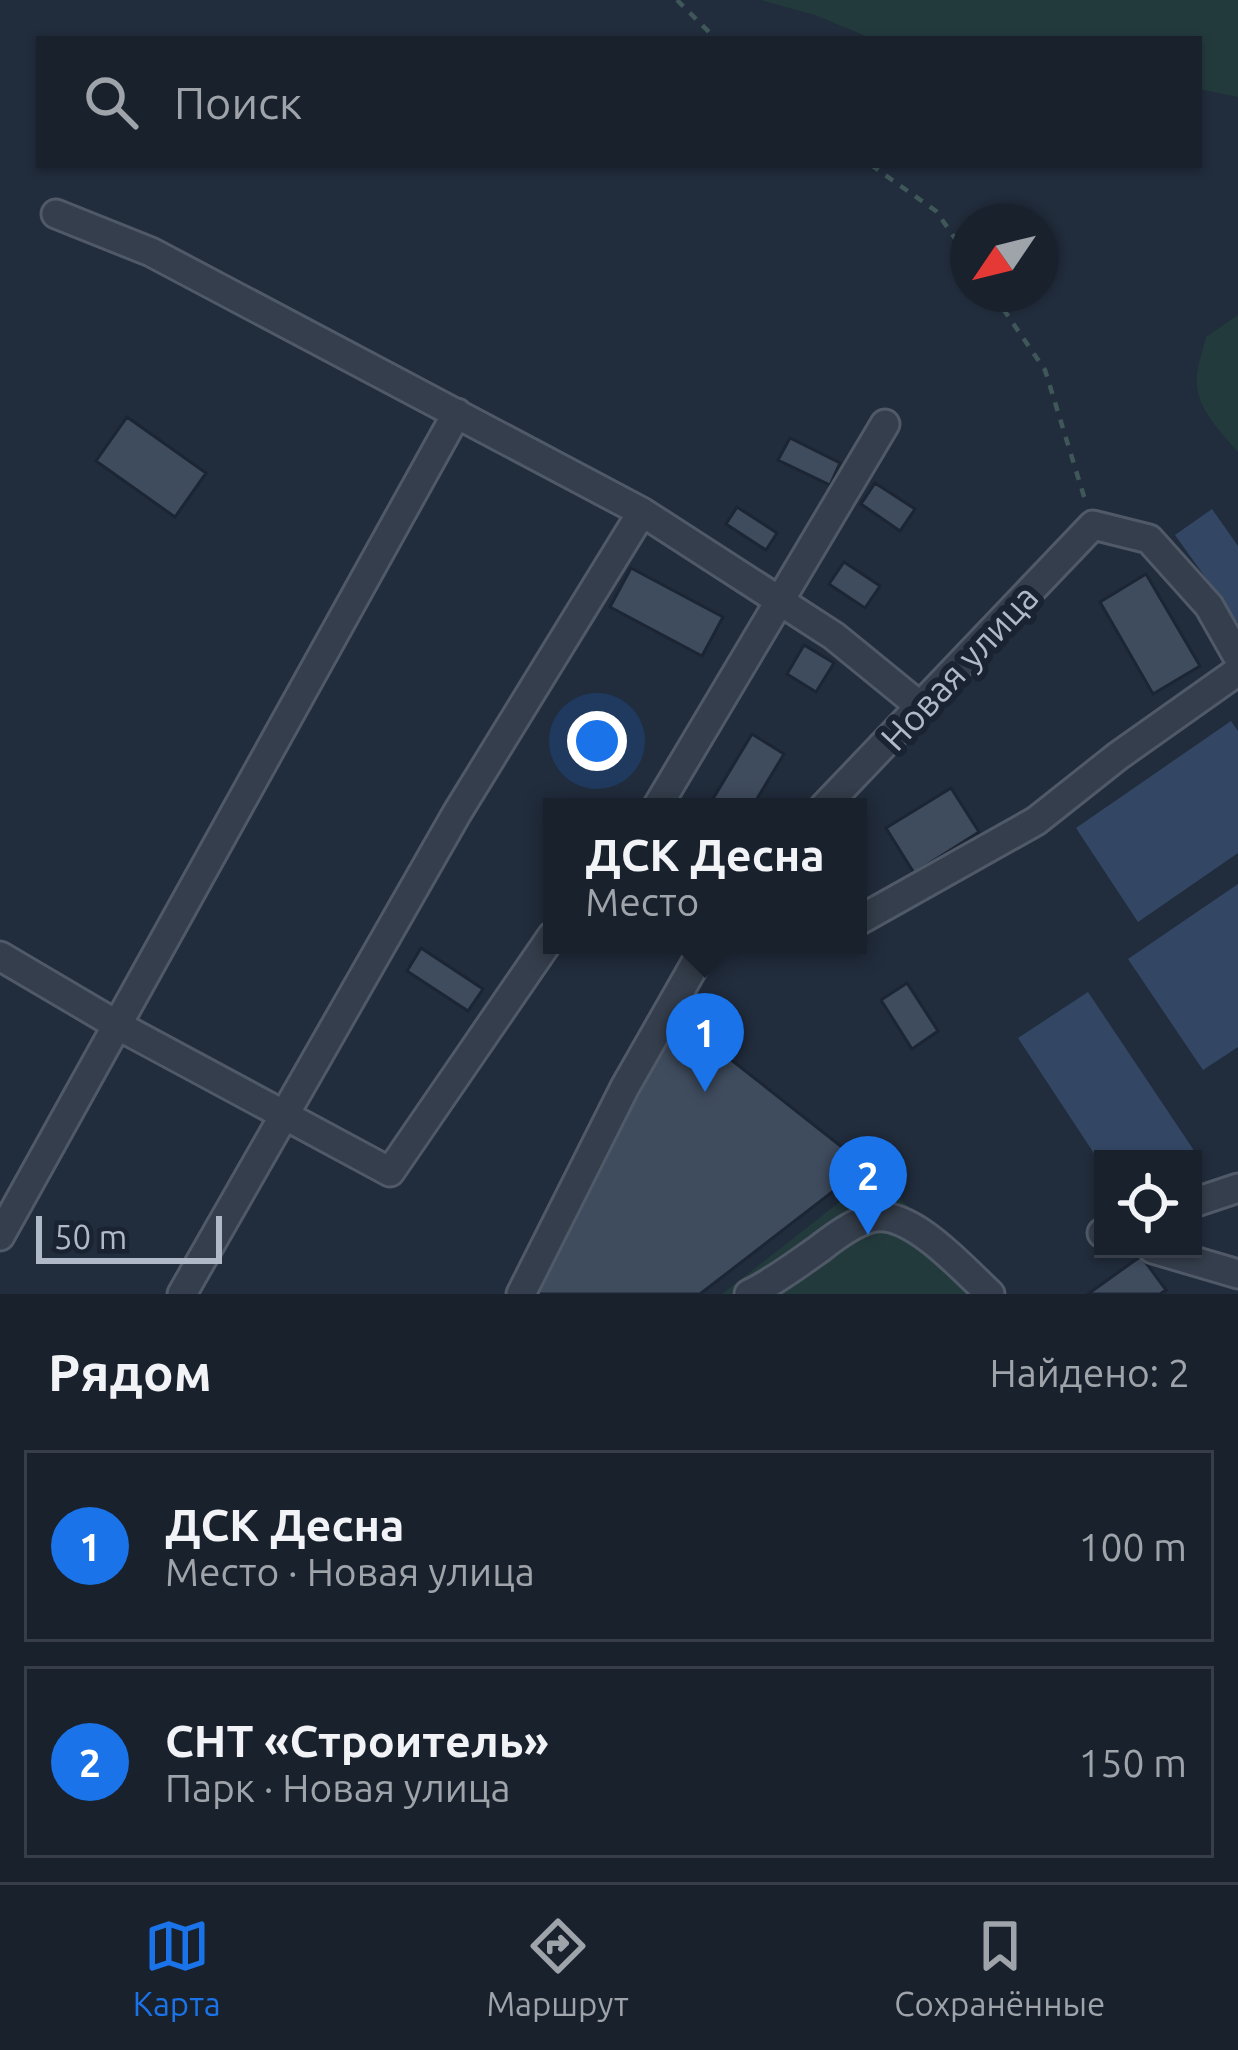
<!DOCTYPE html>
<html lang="ru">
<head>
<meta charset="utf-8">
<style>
	:root { --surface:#19212d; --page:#222935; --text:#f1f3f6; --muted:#9fa3aa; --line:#373e49; --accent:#1a73e8 }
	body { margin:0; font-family:Ubuntu,sans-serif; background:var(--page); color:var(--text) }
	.controls { position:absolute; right:36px; bottom:36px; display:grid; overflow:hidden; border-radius:0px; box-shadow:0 3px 9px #0004 }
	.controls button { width:108px; height:108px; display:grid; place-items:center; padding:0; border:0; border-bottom:3px solid var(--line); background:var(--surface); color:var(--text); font:60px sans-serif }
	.compass { position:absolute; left:950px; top:204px; width:108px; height:108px; border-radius:50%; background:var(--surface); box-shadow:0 3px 9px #0004; rotate:235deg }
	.scale { position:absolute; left:36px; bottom:30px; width:186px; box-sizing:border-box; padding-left:12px; border:6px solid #b0b9c8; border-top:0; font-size:33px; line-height:42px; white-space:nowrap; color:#b0b9c8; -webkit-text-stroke:9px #1a2331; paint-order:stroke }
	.you { position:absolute; left:597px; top:741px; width:42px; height:42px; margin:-30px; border:9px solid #fff; border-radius:50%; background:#1a73e8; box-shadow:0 0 0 18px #1a73e833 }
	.badge { display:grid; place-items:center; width:78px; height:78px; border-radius:50%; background:var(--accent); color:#fff; font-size:39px; font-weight:700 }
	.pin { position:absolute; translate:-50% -99px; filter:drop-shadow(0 3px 6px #0008) }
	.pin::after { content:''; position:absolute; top:63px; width:42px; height:36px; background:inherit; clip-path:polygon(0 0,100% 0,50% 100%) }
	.popup { position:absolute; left:543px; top:798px; width:324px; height:156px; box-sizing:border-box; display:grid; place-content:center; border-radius:0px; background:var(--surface); filter:drop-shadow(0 3px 9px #0005); font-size:39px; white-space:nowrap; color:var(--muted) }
	.popup b { font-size:45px; color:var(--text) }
	.popup::after { content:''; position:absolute; left:50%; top:100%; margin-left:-24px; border:24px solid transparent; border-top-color:var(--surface) }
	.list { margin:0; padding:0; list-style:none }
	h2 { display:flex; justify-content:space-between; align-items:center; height:156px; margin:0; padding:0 48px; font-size:51px }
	h2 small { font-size:39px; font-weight:400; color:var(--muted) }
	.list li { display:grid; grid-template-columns:78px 1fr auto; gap:36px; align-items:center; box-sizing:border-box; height:192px; margin:0 24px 24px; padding:0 24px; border:3px solid var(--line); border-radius:0px }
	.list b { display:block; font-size:45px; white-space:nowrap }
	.list p { margin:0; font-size:39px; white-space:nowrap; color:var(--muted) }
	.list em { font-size:39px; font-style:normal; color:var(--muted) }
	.icon { flex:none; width:66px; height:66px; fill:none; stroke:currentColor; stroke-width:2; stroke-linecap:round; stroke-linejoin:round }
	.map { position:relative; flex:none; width:1238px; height:1294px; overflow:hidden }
	.search { position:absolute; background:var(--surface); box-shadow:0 3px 9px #0004; left:36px; right:36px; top:36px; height:132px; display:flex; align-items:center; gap:30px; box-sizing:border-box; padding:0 42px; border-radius:0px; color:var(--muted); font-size:45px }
	.sheet { height:588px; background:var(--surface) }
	nav { display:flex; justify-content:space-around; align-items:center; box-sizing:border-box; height:168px; border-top:3px solid var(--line); background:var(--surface); font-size:33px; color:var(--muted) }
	nav a { display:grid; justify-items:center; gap:6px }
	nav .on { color:var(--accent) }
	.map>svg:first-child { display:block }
	.green { fill:#233a3d }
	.water { fill:#334764 }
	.building { fill:#3f4c5e; stroke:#1c2533; stroke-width:3 }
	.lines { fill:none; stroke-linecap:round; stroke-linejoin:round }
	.minor-casing { stroke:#505967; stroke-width:33 }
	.path { stroke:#40575a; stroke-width:4.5; stroke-dasharray:9 9; stroke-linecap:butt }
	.minor { stroke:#353e4c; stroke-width:27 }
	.labels { text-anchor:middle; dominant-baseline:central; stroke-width:12; stroke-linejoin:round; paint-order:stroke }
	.street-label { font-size:36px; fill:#b0b9c8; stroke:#1a2331 }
</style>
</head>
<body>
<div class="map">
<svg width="1238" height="1294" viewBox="0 0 1238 1294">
	<rect width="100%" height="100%" fill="#212c3c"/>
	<path class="green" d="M760 0H1238V97L1199 89V39H873L815 15Z
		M1238 315V452C1221 432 1193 405 1197 376 1198 363 1203 350 1206 337Z
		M874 1175 1002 1294H722Z"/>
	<path class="water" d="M1212 509 1238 546V623L1175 535Z
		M1231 721 1238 731V853L1138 922 1076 828Z
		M1238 884V1047L1203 1070 1128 959Z
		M1088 992 1195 1152 1185 1159H1103V1167L1018 1038Z"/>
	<path class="building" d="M127 417 206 473 175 517 96 461Z
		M790 438 840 463 830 485 778 460Z
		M875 483 915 509 900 531 861 504Z
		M737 507 777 533 766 550 726 524Z
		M844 562 880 586 865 608 829 584Z
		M631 568 723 617 702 656 610 607Z
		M1146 574 1200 666 1153 694 1100 602Z
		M804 645 834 663 816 692 787 674Z
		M752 734 784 754 752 807H708Z
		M951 788 979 832 914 873 886 828Z
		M421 948 483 989 468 1011 407 971Z
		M907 983 938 1031 912 1049 881 1000Z
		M678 1018 866 1166 700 1294H526Z
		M1141 1256 1166 1290 1160 1294H1088Z"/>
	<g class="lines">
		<g class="minor-casing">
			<path id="minor" d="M56 214 151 252 642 512 834 636 921 707
				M657 807 885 424
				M824 807 1093 525 1149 539 1209 606 1238 657
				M858 921 1036 821 1118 756 1238 671
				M0 956 117 1025 390 1172 552 936
				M1193 1203 1238 1188
				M1102 1233H1103
				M0 1236 457 413
				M1153 1249 1238 1274
				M182 1294 457 813 642 512
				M521 1294 625 1087 706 945
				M749 1294C774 1282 796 1265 819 1249 834 1237 857 1220 876 1217 914 1213 964 1270 990 1294"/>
		</g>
		<path class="path" d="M677 0 716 39
			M871 165 936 211 968 257
			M993 294 1045 370 1086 503"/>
		<use href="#minor" class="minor"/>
	</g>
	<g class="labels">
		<g class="street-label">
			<text transform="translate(959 667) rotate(-47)">Новая улица</text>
		</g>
	</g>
</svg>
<div class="controls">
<button><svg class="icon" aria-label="locate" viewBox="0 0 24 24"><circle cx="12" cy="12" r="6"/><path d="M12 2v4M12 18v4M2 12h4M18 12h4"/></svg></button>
</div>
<svg class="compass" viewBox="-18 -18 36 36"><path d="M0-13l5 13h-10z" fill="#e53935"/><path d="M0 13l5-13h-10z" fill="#9fa3aa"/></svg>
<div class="scale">50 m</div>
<div class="you"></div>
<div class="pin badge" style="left:705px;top:1092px">1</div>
<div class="popup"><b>ДСК Десна</b>Место</div>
<div class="pin badge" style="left:868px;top:1235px">2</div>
<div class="search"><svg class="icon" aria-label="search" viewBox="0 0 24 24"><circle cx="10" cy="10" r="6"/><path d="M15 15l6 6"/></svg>Поиск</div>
</div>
<section class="sheet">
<h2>Рядом<small>Найдено: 2</small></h2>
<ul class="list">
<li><span class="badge">1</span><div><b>ДСК Десна</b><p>Место · Новая улица</p></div><em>100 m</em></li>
<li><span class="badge">2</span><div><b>СНТ «Строитель»</b><p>Парк · Новая улица</p></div><em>150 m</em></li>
</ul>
</section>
<nav>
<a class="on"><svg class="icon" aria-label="map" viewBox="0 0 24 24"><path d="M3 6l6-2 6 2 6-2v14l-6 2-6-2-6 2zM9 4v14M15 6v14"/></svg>Карта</a>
<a><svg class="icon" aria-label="directions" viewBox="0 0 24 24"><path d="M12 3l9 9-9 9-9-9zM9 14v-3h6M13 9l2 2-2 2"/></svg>Маршрут</a>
<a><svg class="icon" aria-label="saved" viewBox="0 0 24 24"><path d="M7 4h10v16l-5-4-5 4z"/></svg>Сохранённые</a>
</nav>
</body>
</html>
